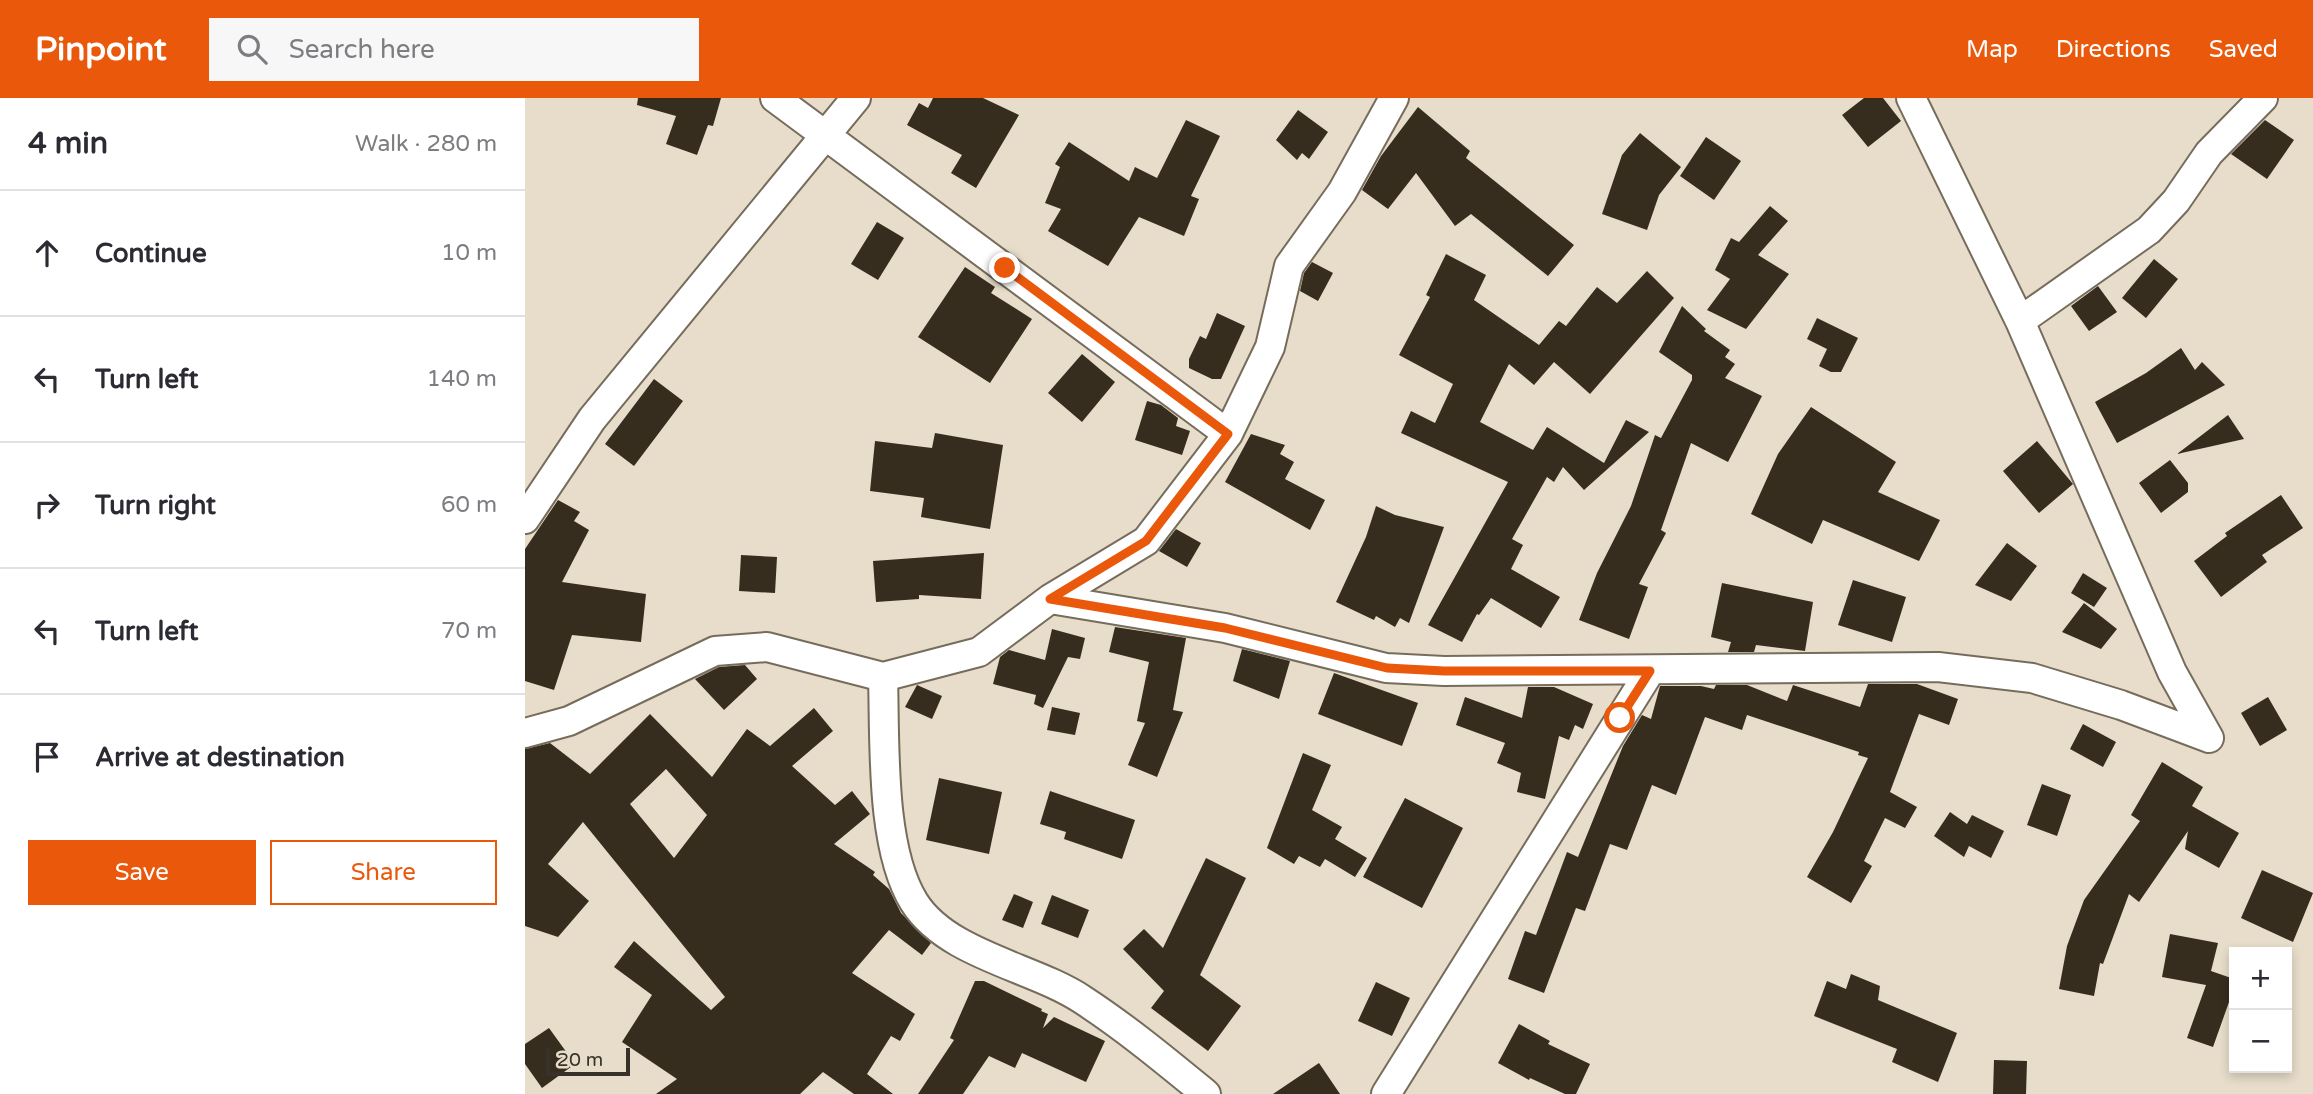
<!DOCTYPE html>
<html lang="en">
<head>
<meta charset="utf-8">
<style>
	:root { --surface:#fff; --page:#f7f7f7; --text:#2b2b33; --muted:#7c7c81; --line:#e1e1e2; --accent:#ea580c }
	body { margin:0; font-family:"Varela Round",sans-serif; background:var(--page); color:var(--text) }
	.controls { position:absolute; right:21px; bottom:21px; display:grid; overflow:hidden; border-radius:0px; box-shadow:0 4px 10px #0003 }
	.controls button { width:63px; height:63px; display:grid; place-items:center; padding:0; border:0; border-bottom:2px solid var(--line); background:var(--surface); color:var(--text); font:35px sans-serif }
	.scale { position:absolute; left:21px; bottom:18px; width:84px; box-sizing:border-box; padding-left:7px; border:4px solid #36322a; border-top:0; font-size:19px; line-height:24px; white-space:nowrap; color:#36322a; -webkit-text-stroke:5px #e8ddca; paint-order:stroke }
	.stop { position:absolute; width:21px; height:21px; margin:-16px; border:5px solid #ea580c; border-radius:50%; background:#fff }
	.stop.end { background:#ea580c; border-color:#fff; box-shadow:0 2px 7px #0008 }
	.list { margin:0; padding:0; list-style:none }
	h2 { display:flex; justify-content:space-between; align-items:center; height:91px; margin:0; padding:0 28px; font-size:30px }
	h2 small { font-size:23px; font-weight:400; color:var(--muted) }
	.list li { display:grid; grid-template-columns:46px 1fr auto; gap:21px; align-items:center; box-sizing:border-box; height:126px; padding:0 28px; border-top:2px solid var(--line) }
	.list b { display:block; font-size:26px; white-space:nowrap }
	.list em { font-size:23px; font-style:normal; color:var(--muted) }
	.actions { display:flex; gap:14px; padding:21px 28px }
	.actions a { flex:1; padding:16px 0; border:2px solid var(--accent); border-radius:0px; text-align:center; font-size:24px; color:var(--accent) }
	.actions .main { background:var(--accent); color:#fff }
	.icon { flex:none; width:38px; height:38px; fill:none; stroke:currentColor; stroke-width:2; stroke-linecap:round; stroke-linejoin:round }
	.map { position:relative; flex:none; width:1788px; height:996px; overflow:hidden }
	header { display:flex; align-items:center; gap:42px; box-sizing:border-box; height:98px; padding:0 35px; background:var(--accent); color:#fff }
	header strong { font-size:33px }
	nav { display:flex; gap:38px; margin-inline-start:auto; font-size:24px }
	.search { width:490px; height:63px; background:var(--page); display:flex; align-items:center; gap:18px; box-sizing:border-box; padding:0 24px; border-radius:0px; color:var(--muted); font-size:26px }
	main { display:flex }
	aside { flex:1; background:var(--surface) }
	.map>svg:first-child { display:block }
	.building { fill:#362d1e; fill-rule:evenodd }
	.lines { fill:none; stroke-linecap:round; stroke-linejoin:round }
	.street-casing { stroke:#766c5b; stroke-width:32 }
	.street { stroke:#fff; stroke-width:28 }
	.route { stroke:#ea580c; stroke-width:9 }
</style>
</head>
<body>
<header>
<strong>Pinpoint</strong>
<div class="search"><svg class="icon" aria-label="search" viewBox="0 0 24 24"><circle cx="10" cy="10" r="6"/><path d="M15 15l6 6"/></svg>Search here</div>
<nav><a>Map</a><a>Directions</a><a>Saved</a></nav>
</header>
<main>
<aside>
<h2>4 min<small>Walk · 280 m</small></h2>
<ul class="list">
<li><svg class="icon" aria-label="ahead" viewBox="0 0 24 24"><path d="M12 20V5M6 11l6-6 6 6"/></svg><div><b>Continue</b></div><em>10 m</em></li>
<li><svg class="icon" aria-label="left" viewBox="0 0 24 24"><path d="M17 20v-9H6M10 6l-5 5 5 5"/></svg><div><b>Turn left</b></div><em>140 m</em></li>
<li><svg class="icon" aria-label="right" viewBox="0 0 24 24"><path d="M7 20v-9h11M14 6l5 5-5 5"/></svg><div><b>Turn right</b></div><em>60 m</em></li>
<li><svg class="icon" aria-label="left" viewBox="0 0 24 24"><path d="M17 20v-9H6M10 6l-5 5 5 5"/></svg><div><b>Turn left</b></div><em>70 m</em></li>
<li><svg class="icon" aria-label="arrive" viewBox="0 0 24 24"><path d="M6 21V4h12l-3 4 3 4H6"/></svg><div><b>Arrive at destination</b></div></li>
</ul>
<div class="actions"><a class="main">Save</a><a>Share</a></div>
</aside>
<div class="map">
<svg width="1788" height="996" viewBox="0 0 1788 996">
	<rect width="100%" height="100%" fill="#e8ddca"/>
	<path class="building" d="M113 0H196L188 28 183 27 172 57 141 46 151 18 112 7Z
		M408 0H458L494 17 451 90 426 75 437 57 382 27 394 5 403 10Z
		M1339 0H1358L1376 23 1343 49 1317 17Z
		M893 9 945 53 941 60 1049 147 1023 178 946 116 930 128 891 75 863 111 837 92 856 58Z
		M773 12 803 34 784 61 777 55 772 62 751 42Z
		M661 22 695 38 666 98 674 101 659 138 614 119 583 168 523 133 536 111 520 105 535 69 530 66 544 44 604 83 610 69 632 80Z
		M1740 22 1769 42 1742 81 1706 56Z
		M1115 35 1156 69 1134 97 1122 132 1077 116 1097 57Z
		M1181 39 1216 63 1189 102 1155 78Z
		M1245 108 1263 123 1233 157 1264 176 1221 231 1182 212 1205 181 1190 172 1206 140 1214 144Z
		M352 124 379 140 353 182 326 166Z
		M921 156 961 177 949 202 1014 247 1034 223 1041 228 1072 189 1092 205 1122 173 1149 200 1065 296 1029 264 1009 287 984 266 955 324 1008 352 1022 329 1079 365 1101 322 1124 334 1059 392 1038 369 1029 384 1022 379 987 441 998 447 986 471 1035 499 1016 530 966 500 954 517 952 516 937 544 903 527 983 384 876 335 886 313 910 325 928 286 874 257 905 199 901 197Z
		M1629 161 1653 181 1621 220 1597 200Z
		M787 164 808 175 793 203 775 193 779 175Z
		M440 169 470 189 466 195 507 221 465 285 393 239Z
		M1573 188 1592 214 1564 233 1546 208Z
		M1157 208 1181 231 1179 233 1205 252 1200 259 1210 266 1200 280 1237 298 1203 364 1166 345 1136 432 1141 435 1114 486 1123 489 1104 541 1054 522 1072 475 1106 408 1130 337 1136 340 1167 282V277L1134 254Z
		M692 215 720 228 696 281H687L664 270V261L675 238 681 241Z
		M1292 220 1333 240 1316 274H1306L1294 268 1302 251 1282 241Z
		M1656 250 1670 272 1677 264 1700 287 1592 345 1570 304 1621 275Z
		M557 256 590 284 557 324 523 295Z
		M129 281 158 303 109 368 80 346Z
		M622 303 636 307 653 320 651 328 665 333 657 357 610 342Z
		M1286 309 1371 364 1353 394 1415 422 1394 463 1298 422 1287 446 1226 416 1253 356Z
		M1703 317 1719 341 1652 356Z
		M410 335 478 347 465 431 396 419 399 400 345 393 350 343 407 350Z
		M726 336 760 347 755 356 769 364 760 381 800 402 785 432 700 384Z
		M1512 343 1548 386 1514 415 1478 373Z
		M1645 362 1663 385V394L1636 415 1614 385Z
		M1756 397 1778 430 1737 457 1742 464 1696 499 1669 463 1702 438 1700 435Z
		M33 402 55 414 49 423 64 432 37 484 121 496 116 544 47 537 29 592 0 583V451Z
		M851 408 870 417 919 429 884 525 875 520 870 529 851 518 849 522 811 504 841 439Z
		M651 431 676 445 662 469 634 453Z
		M1482 445 1512 468 1486 503 1450 487Z
		M459 455 456 501 394 497V501L351 504 348 463Z
		M216 457 252 459 250 495 214 493Z
		M1558 475 1582 490 1569 509 1546 495Z
		M1328 482 1381 499 1367 544 1313 527Z
		M1197 485 1288 504 1280 553 1231 547 1229 554H1203L1206 544 1186 539Z
		M1559 505 1592 531 1576 551 1537 534Z
		M590 529 661 540 648 612 658 614 632 679 603 667 620 625 612 623 624 564 584 554Z
		M527 531 560 540 555 561 543 559 518 610 509 606 511 597 468 586 475 559 484 552 520 562Z
		M717 551 765 563 754 601 708 583Z
		M220 567 232 581 199 612 170 581 194 569Z
		M809 575 893 605 877 648 793 616Z
		M1343 586H1392L1433 601 1424 627 1394 616 1365 694 1392 709 1380 730 1360 720 1339 763 1347 768 1326 805 1282 779 1308 734 1343 660 1333 657 1334 654 1222 617 1217 632 1180 619 1151 697 1127 687 1102 752 1085 746 1060 813 1051 810 1019 895 983 881 1000 833 1011 837 1042 754 1053 759 1098 648 1117 617 1126 621 1135 588H1176L1189 591 1191 587H1222L1262 603 1268 587 1335 609Z
		M392 587 417 598 407 621 380 609Z
		M1003 589H1029L1068 606 1058 631 1050 627 1044 642 1034 638 1020 701 992 694 996 675 972 665 980 645 931 627 940 599 997 620Z
		M1743 599 1762 632 1735 648 1716 615Z
		M527 609 555 615 550 637 522 632Z
		M289 610 308 633 267 668 310 707 327 693 345 716 309 746 350 774 348 777 364 791 376 815 406 845 397 857 364 832 327 875 390 916 375 943 366 938 342 976 368 996H329L298 974 275 996H131L152 981 97 944 127 897 89 869 109 843 186 912 200 899 58 724 23 766 64 803 33 839 0 828V651L25 645 65 676 125 616 187 679 222 631 245 648ZM141 671 182 717 149 760 105 706Z
		M1558 626 1591 644 1578 669 1545 651Z
		M778 655 806 667 787 712 817 729 810 741 842 760 830 779 800 761 795 769 774 758 769 766 742 750Z
		M1637 664 1678 689 1667 708 1714 735 1694 770 1660 751 1663 733 1614 804 1604 796 1578 866 1575 865 1569 898 1534 891 1542 848 1559 802 1615 723 1606 717Z
		M414 680 477 694 464 756 401 742Z
		M1517 686 1546 697 1532 738 1502 727Z
		M525 693 610 722 597 761 539 741 541 734 515 726Z
		M880 700 938 730 897 810 838 779Z
		M1425 714 1442 726 1447 717 1479 733 1466 760 1444 748 1439 759 1409 738Z
		M681 760 721 780 675 877 716 908 683 953 626 910 639 893 598 851 619 831 638 850Z
		M1737 772 1788 795 1768 844 1716 820Z
		M489 796 508 804 498 830 477 822Z
		M527 797 564 812 553 840 516 826Z
		M1645 836 1693 845 1686 873 1709 881V890L1688 949 1662 940 1681 887 1637 879Z
		M1326 876 1355 888 1353 902 1432 935 1413 984 1367 964 1372 951 1289 918 1302 883 1321 891Z
		M450 883H459L517 911 516 913 523 916 518 930 529 919 580 943 561 984 497 955 490 970 464 958 438 996H393L429 942 425 940Z
		M851 884 885 900 867 938 833 923Z
		M994 926 1025 943 1023 946 1065 966 1051 996H1040L1005 980 1004 982 973 965Z
		M24 930 50 966 17 990 0 966V946Z
		M1469 962 1502 963 1501 996H1468Z
		M794 965 815 996H748Z"/>
	<g class="lines">
		<g class="street-casing">
			<path id="street" d="M250 0 703 336
				M1386 0 1495 223 1647 574 1684 640
				M1495 223 1624 132 1651 103 1684 55 1738 0
				M0 421 67 321 331 0
				M525 501 700 530 861 570 919 573 1413 569 1507 580 1596 607 1684 640
				M358 579C360 644 355 749 389 804 422 857 509 869 558 902 601 930 642 964 681 996
				M0 635 44 623 190 553 242 549 358 579 454 554 525 501 621 443 703 336 745 249 764 168 817 94 869 0
				M861 996 1125 573"/>
		</g>
		<use href="#street" class="street"/>
	</g>
	<g class="lines">
		<path class="route" d="M480 170 703 336 621 443 525 501 700 530 862 570 919 573H1125L1095 620"/>
	</g>
</svg>
<div class="controls">
<button>+</button>
<button>−</button>
</div>
<div class="scale">20 m</div>
<div class="stop" style="left:1095px;top:620px"></div>
<div class="stop end" style="left:480px;top:170px"></div>
</div>
</main>
</body>
</html>
